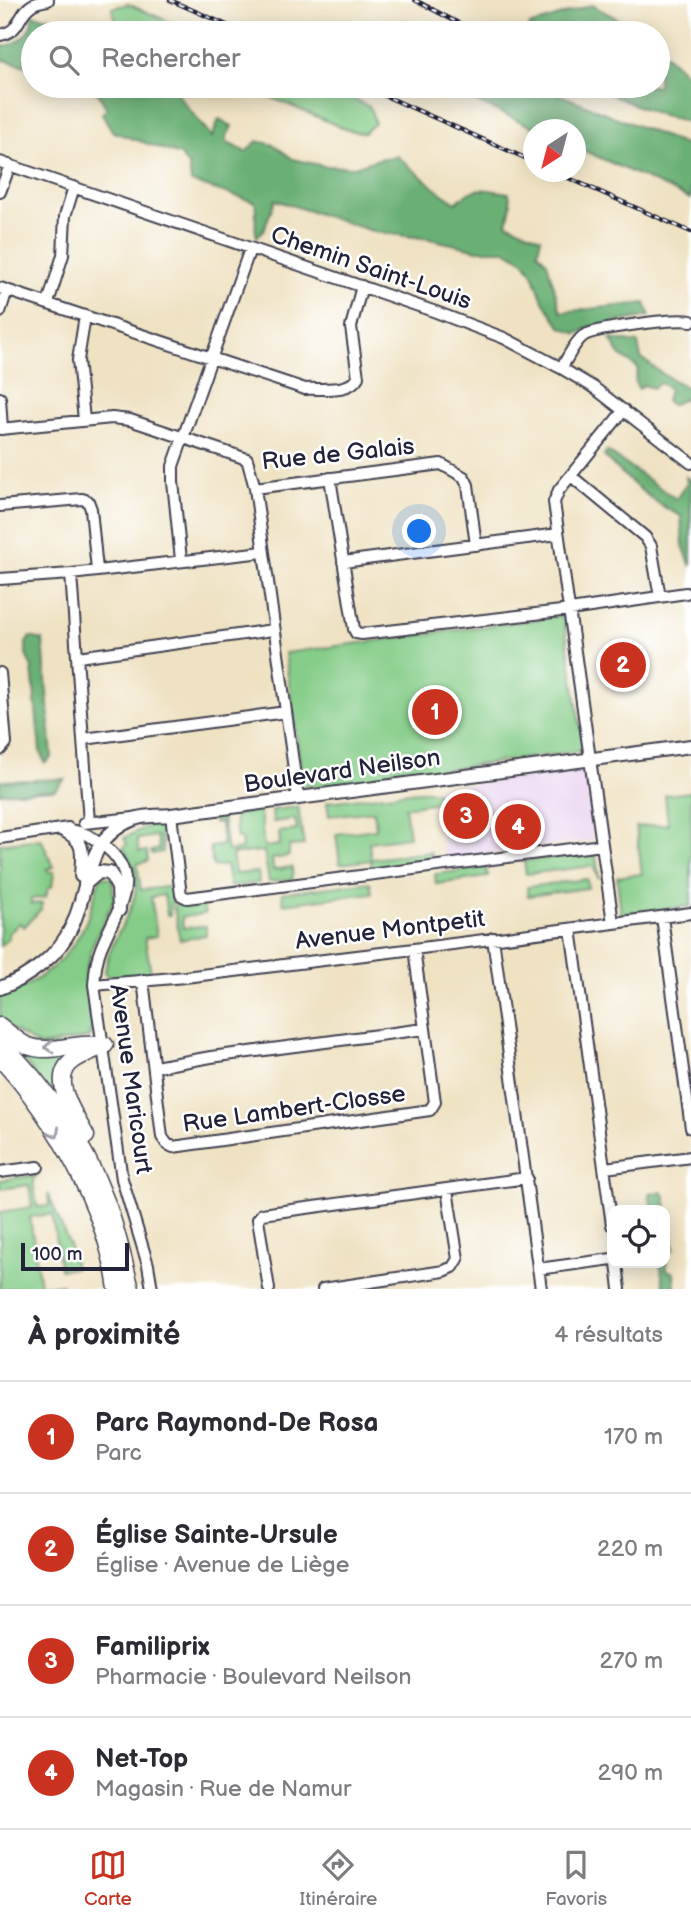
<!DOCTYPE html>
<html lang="fr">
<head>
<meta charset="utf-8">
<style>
	:root { --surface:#fff; --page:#f7f7f7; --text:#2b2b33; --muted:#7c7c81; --line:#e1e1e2; --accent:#c8321e }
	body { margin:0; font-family:"Balsamiq Sans",sans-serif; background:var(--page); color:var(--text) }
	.controls { position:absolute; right:21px; bottom:21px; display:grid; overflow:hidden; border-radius:14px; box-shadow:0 4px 18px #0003 }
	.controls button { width:63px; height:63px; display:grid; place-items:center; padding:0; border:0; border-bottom:2px solid var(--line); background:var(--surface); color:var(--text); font:35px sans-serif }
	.compass { position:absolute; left:523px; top:119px; width:63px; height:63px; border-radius:50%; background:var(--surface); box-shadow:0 4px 18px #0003; rotate:216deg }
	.scale { position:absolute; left:21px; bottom:18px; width:108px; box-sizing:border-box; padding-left:7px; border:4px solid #22223b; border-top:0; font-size:19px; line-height:24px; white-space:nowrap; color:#22223b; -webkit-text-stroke:5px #fff; paint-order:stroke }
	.you { position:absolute; left:420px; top:532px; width:24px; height:24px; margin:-18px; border:5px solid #fff; border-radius:50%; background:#1a73e8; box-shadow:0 0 0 10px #1a73e833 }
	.badge { display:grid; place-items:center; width:46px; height:46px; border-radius:50%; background:var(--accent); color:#fff; font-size:23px; font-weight:700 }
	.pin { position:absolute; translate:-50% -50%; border:4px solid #fff; box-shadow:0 2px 7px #0006 }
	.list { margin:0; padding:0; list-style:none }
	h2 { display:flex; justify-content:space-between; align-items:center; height:91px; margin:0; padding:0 28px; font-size:30px }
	h2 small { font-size:23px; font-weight:400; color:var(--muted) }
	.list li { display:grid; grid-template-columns:46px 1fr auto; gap:21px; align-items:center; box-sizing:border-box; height:112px; padding:0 28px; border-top:2px solid var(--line) }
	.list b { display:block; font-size:26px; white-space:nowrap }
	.list p { margin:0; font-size:23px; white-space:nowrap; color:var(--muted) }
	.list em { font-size:23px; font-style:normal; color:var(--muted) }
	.icon { flex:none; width:38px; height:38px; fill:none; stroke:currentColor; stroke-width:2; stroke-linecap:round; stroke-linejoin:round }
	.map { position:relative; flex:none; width:691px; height:1289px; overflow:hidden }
	.search { position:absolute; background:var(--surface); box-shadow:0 4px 18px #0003; left:21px; right:21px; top:21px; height:77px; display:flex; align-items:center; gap:18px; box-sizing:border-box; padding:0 24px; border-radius:38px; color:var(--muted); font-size:26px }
	.sheet { height:539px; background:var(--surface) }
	nav { display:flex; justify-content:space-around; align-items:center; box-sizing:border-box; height:98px; border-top:2px solid var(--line); background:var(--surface); font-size:19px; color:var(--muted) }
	nav a { display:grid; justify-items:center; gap:4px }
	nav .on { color:var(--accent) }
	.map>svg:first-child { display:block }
	.built { fill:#e8d2ef }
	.green { fill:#84cc87; stroke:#537761; stroke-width:2 }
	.forest { fill:#6bb074; stroke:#466958; stroke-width:2 }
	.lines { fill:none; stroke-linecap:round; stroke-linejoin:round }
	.minor-casing { stroke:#413f4f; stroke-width:14 }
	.major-casing { stroke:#413f4f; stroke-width:16 }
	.highway-casing { stroke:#413f4f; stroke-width:19 }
	.minor { stroke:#fff; stroke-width:10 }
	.major { stroke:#fff; stroke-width:12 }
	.highway { stroke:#fff; stroke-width:16 }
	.rail-casing { stroke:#22223b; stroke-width:4.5 }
	.rail { stroke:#fff; stroke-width:2; stroke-dasharray:5; stroke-linecap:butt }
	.oneway { stroke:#9c9ca7 }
	.labels { text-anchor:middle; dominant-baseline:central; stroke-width:5; stroke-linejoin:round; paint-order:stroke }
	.street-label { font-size:24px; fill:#22223b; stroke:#fff }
</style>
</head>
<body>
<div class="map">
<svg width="691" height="1289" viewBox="0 0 691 1289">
	<rect width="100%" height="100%" fill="#fff"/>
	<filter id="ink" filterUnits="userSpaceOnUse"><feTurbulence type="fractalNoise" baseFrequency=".0143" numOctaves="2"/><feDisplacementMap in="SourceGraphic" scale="14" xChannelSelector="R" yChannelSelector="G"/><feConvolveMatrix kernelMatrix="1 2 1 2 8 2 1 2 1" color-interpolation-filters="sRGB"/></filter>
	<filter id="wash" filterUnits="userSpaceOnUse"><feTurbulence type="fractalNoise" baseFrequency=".00686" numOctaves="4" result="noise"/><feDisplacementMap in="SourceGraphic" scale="28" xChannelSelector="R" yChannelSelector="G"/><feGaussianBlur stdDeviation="1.57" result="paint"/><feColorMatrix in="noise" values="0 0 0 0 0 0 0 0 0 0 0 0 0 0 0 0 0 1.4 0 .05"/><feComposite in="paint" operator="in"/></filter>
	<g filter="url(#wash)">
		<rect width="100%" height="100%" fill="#efe2c2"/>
		<path class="built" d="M581 770 586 776 593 840 445 860 435 789Z"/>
		<path class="green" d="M128 4 195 33H119L112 8Z
			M244 86H324L370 107 375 123 364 133 348 130Z
			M561 616 564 620 583 745 579 751 310 788 303 784 285 653Z
			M418 791H437L438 802 405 807 409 837 369 842 371 859 431 852 432 861 372 869 371 860 340 864 336 834 376 829 374 811 329 816 327 802Z
			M691 792V906L621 914 617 877 642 874 636 827 668 824 665 795Z
			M298 807 304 845 289 846V856L272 859 273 870 292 867 293 879 269 882 264 851 232 854 235 874 258 872 259 883 230 887 226 865 213 867 210 847 223 845 220 822 214 823 213 818 222 817 227 851 242 849 241 838H237L234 815 260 811 264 847 280 845 279 832 297 830 295 819 273 822 272 810Z
			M158 824 168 828 161 832 163 852 152 854 151 851 159 849 157 836 137 839 139 852 147 851 148 861 137 864 141 890 175 886C177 896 169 904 170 915H167L164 895 151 897 157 936 145 938 151 973 108 977 105 973C109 926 159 898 123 848L127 844 124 838 150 825Z
			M41 839 54 867 47 869 48 872H54L52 887 48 888 46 897 31 899V904L42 903 41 909 24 927 20 923 8 934 9 938 0 946V844Z
			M592 853 596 857 599 879 593 866 526 874 524 861Z
			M486 867 488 877 436 884 435 874Z
			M101 877 112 878 114 899 94 942 85 973 92 1029 88 1038 39 1046 0 1022V997C39 984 72 957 87 919 93 905 95 890 101 877Z
			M587 879 588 888 528 896 527 887Z
			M370 882 372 893 283 904 282 893Z
			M183 901 193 904 203 903 205 914 182 917 183 928 206 926V935L180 940 174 908 176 903Z
			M13 1046 89 1047 62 1065 80 1133Z
			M37 1175 33 1179 37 1207 49 1206 48 1194 69 1244 75 1268 60 1270 52 1214 30 1217 40 1286 62 1284 63 1287 52 1289H0V1212L32 1207 29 1185 0 1189V1180Z"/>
		<path class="forest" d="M591 5 636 28 642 33H535L529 26Z
			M33 15 56 19 92 33H33V68L0 59V47C19 44 31 34 33 15Z
			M658 48 691 78V123C656 115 626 103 595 86H658Z
			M84 86H174L181 99 212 137 219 119 232 126 226 138 228 143 246 152 257 141 274 145 293 159 324 166 354 167 379 159 397 156 441 193 456 203C475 184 484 189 509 193L511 205 507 223 541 238 538 252 547 262 561 312 645 303 650 316 590 327 577 334 561 327 543 301 533 274 525 262 506 250H478L430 239 375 232 275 200 264 230 257 237C253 227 258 214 255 202L191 182 189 167 180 155 113 132 102 114 107 109 98 93Z
			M442 86H538L685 145 691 148V199L576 147V130L537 129Z
			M610 339 638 343 641 358 663 374 691 390V395L672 405 666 401 669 388 660 383 653 388 643 385 639 389 635 382 638 368 620 355Z
			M607 451 676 499 687 483 686 477 691 480V567L683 545 681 516C651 502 627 479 604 456Z
			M30 637 43 640 52 757 45 763 40 751 32 668 26 655V643Z
			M65 779 55 790 0 793V781Z
			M662 1192 665 1196 674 1249 665 1252 667 1270 674 1273 675 1289H664L660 1263H665V1210H652L649 1193Z"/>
	</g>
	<g filter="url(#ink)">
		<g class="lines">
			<g class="minor-casing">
				<path id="minor" d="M0 35C22 31 17 14 32 5 36 2 43 1 48 0
					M0 162 436 312 504 338 561 368 593 387 691 463
					M0 192 10 165
					M0 288 305 389C320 388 350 393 358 377L351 327 362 286
					M48 303 63 255 65 216 74 187
					M0 312 7 290
					M561 368C568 358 574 343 583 336 595 328 676 318 691 321
					M0 398 2 429
					M84 420 78 360 85 316
					M0 429 112 418 130 420 247 459 255 488 298 798
					M571 476 645 537 651 546 660 597
					M330 478 354 629 356 633 362 634 570 610 686 593
					M255 488 441 464 464 477 468 485 476 545
					M0 506 82 499 88 501 91 509 97 570
					M181 560 173 482V466L250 249
					M343 562 558 534
					M71 574 89 822
					M0 579 71 574 263 552
					M78 657 273 630
					M0 673 6 743 0 750
					M84 739 286 712
					M171 815 181 895 187 898 602 845
					M84 823 134 818
					M63 830C80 830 90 835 103 845 146 877 116 910 101 948 96 960 95 972 94 985L122 1179 148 1265 152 1289
					M0 838 68 828
					M662 917 691 1128
					M613 923 554 502 559 490 624 410
					M571 929 612 1225
					M493 938 541 1289
					M143 980 162 1137 167 1144 173 1147 430 1110 435 1102 414 949
					M94 985 185 977 414 949 691 913
					M155 1067 211 1057 424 1029
					M605 1168 691 1157
					M0 1172 38 1167
					M617 1263 620 1289
					M538 1269 612 1259
					M269 1289 258 1219 262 1214 527 1178
					M323 1289 444 1271 453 1267 458 1259 447 1190"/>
			</g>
			<g class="major-casing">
				<path id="major" d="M63 830C87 841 82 854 81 876
					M85 884 99 872 110 873 118 888 119 910
					M0 988C30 977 59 955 72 926 91 886 83 839 134 819 145 815 160 816 171 815L691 746"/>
			</g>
			<g class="highway-casing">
				<path id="highway" d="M0 1026C9 1033 18 1042 28 1046 51 1055 78 1041 102 1045
					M0 1042C45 1085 84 1142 106 1201 117 1229 123 1260 131 1289
					M0 1058C55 1118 106 1208 117 1289
					M86 1136C76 1116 47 1078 74 1060 83 1054 95 1050 105 1045"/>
			</g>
			<use href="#minor" class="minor"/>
			<use href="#major" class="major"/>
			<use href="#highway" class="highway"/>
			<g class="rail-casing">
				<path id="rail" d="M170 0 245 33
					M415 0 477 33
					M363 86 534 162
					M566 86 569 87
					M555 172 691 232"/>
			</g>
			<use href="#rail" class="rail"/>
		</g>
		<defs><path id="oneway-chevron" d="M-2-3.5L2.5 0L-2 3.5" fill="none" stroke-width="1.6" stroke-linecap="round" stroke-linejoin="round" transform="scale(1.75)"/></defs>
		<g class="oneway">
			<use href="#oneway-chevron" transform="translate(49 1047) rotate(176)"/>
			<use href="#oneway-chevron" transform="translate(55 1133) rotate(60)"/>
		</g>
	</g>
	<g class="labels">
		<g class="street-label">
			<text transform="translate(371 268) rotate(19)">Chemin Saint-Louis</text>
			<text transform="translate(338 454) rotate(-6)">Rue de Galais</text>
			<text transform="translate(342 771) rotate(-8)">Boulevard Neilson</text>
			<text transform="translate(390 930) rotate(-7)">Avenue Montpetit</text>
			<text transform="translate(131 1079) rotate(82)">Avenue Maricourt</text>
			<text transform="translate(294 1109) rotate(-8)">Rue Lambert-Closse</text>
		</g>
	</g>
</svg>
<div class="controls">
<button><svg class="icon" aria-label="locate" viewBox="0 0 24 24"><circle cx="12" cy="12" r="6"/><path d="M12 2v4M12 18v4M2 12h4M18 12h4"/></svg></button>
</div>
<svg class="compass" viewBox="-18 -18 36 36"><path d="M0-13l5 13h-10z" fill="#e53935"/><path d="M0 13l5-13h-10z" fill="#7c7c81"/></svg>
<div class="scale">100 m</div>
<div class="you"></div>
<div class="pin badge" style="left:435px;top:712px">1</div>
<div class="pin badge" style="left:623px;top:665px">2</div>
<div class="pin badge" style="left:466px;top:816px">3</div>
<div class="pin badge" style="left:518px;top:827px">4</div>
<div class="search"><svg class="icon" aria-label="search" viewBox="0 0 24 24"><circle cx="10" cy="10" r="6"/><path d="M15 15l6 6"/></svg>Rechercher</div>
</div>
<section class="sheet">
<h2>À proximité<small>4 résultats</small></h2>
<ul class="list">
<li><span class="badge">1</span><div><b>Parc Raymond-De Rosa</b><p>Parc</p></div><em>170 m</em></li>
<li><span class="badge">2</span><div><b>Église Sainte-Ursule</b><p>Église · Avenue de Liège</p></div><em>220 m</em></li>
<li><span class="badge">3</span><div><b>Familiprix</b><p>Pharmacie · Boulevard Neilson</p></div><em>270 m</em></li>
<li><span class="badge">4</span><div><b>Net-Top</b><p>Magasin · Rue de Namur</p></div><em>290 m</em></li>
</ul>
</section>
<nav>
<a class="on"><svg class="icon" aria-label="map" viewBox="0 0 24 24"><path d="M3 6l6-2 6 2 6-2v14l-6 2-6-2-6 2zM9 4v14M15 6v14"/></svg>Carte</a>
<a><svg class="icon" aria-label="directions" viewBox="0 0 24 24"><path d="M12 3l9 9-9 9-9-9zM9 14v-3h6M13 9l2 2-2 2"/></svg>Itinéraire</a>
<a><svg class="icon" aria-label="saved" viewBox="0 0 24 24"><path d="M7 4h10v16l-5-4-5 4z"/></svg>Favoris</a>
</nav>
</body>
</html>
